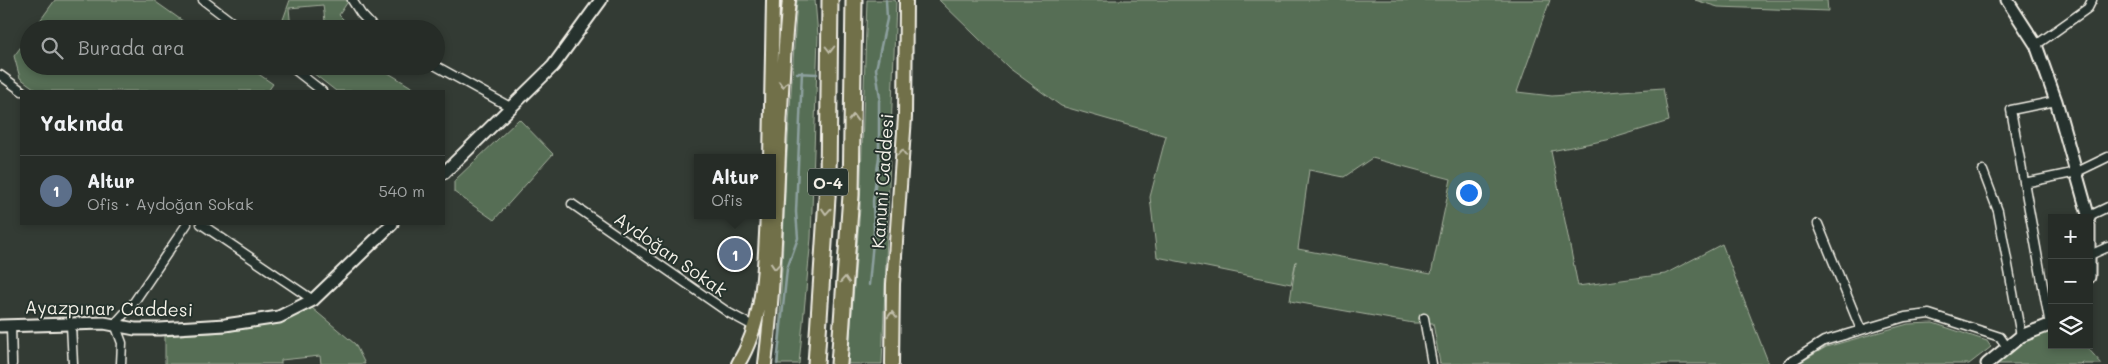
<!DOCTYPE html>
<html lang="tr">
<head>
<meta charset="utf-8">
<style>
	:root { --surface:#262c27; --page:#323833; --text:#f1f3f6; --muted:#a4a7a7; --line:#424844; --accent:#1a73e8 }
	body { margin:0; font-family:Mali,sans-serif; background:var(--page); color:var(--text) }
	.controls { position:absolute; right:15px; bottom:15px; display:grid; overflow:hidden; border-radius:0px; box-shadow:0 2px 8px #0003 }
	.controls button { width:45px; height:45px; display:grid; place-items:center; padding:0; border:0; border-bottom:1px solid var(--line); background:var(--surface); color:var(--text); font:25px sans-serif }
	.you { position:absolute; left:1468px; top:192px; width:18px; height:18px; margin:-12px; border:4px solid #fff; border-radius:50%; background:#1a73e8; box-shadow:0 0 0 8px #1a73e833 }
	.badge { display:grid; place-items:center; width:32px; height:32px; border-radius:50%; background:var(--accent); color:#fff; font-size:16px; font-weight:700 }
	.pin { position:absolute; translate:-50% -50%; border:2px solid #fff; box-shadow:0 1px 5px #0006 }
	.popup { position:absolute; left:694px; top:154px; width:82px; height:65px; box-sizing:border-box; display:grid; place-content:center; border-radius:0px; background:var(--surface); filter:drop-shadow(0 1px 4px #0005); font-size:16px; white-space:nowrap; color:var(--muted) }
	.popup b { font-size:19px; color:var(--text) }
	.popup::after { content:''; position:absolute; left:50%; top:100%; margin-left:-10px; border:10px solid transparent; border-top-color:var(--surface) }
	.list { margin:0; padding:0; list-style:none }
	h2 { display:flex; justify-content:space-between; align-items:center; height:65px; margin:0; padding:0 20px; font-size:21px }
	h2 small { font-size:16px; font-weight:400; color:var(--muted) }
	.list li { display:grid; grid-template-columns:32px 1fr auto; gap:15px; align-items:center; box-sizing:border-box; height:70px; padding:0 20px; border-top:1px solid var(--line) }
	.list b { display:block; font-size:19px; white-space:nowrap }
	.list p { margin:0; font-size:16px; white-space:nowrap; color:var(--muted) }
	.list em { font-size:16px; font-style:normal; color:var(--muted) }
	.icon { flex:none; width:28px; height:28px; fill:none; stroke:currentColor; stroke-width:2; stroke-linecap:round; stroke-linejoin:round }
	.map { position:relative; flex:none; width:2108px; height:364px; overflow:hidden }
	.search { position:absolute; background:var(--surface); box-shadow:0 2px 8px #0003; left:20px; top:20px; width:425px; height:55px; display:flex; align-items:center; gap:12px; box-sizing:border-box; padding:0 18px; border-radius:28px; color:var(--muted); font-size:19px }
	.panel { position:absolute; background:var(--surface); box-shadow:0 2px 8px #0003; left:20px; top:90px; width:425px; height:135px; border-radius:0px }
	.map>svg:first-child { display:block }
	.green { fill:#566e54; stroke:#a5b09e; fill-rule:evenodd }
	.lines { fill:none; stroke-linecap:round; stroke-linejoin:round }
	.stream { stroke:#8da09f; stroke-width:2.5 }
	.street-casing { stroke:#f4f1e8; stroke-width:11 }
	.secondary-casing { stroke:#f4f1e8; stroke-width:15 }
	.primary-casing { stroke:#f4f1e8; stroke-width:16 }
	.highway-casing { stroke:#f4f1e8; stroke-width:19 }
	.street { stroke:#26332d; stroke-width:8 }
	.secondary { stroke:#26332d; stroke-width:11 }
	.primary { stroke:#71704a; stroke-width:12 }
	.highway { stroke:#71704a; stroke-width:15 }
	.oneway { stroke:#c0bda9 }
	.labels { text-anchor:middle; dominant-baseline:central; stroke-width:4; stroke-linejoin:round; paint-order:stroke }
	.shield { fill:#26332d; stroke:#b6b8b0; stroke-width:1 }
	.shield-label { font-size:16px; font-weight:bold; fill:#f4f1e8 }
	.street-label { font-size:18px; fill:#f4f1e8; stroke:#26332d }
</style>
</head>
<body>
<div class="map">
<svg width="2108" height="364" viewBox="0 0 2108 364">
	<rect width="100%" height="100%" fill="#333b34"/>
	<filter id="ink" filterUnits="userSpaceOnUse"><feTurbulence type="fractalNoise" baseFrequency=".02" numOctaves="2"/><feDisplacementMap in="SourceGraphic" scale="10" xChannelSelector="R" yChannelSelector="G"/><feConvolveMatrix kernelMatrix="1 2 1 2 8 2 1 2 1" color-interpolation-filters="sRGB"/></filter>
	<g filter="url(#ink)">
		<path class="green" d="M55 0H153L194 29H34Z
			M290 0H349L339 15 353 29H326L323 5 289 8 291 29H260L246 19 280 28Z
			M797 0H815L818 36 811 238 799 364H778L786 170Z
			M867 0H895L896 2 882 364H848L860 208Z
			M939 0H1550L1517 92 1552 96 1663 88 1669 121 1607 140 1551 151 1578 286 1665 274 1722 244 1769 364H1440L1433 323H1413L1290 301 1296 261 1291 284 1157 257 1150 197 1166 136 1061 106 1009 68ZM1372 158 1451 179 1431 274 1298 249 1309 170 1344 177Z
			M1695 0H1827L1828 11 1718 7Z
			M29 36V66H247L273 84 268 91H38L20 78 14 56Z
			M304 66H377L418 91H336Z
			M519 119 553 154 494 220 454 192V181Z
			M312 308 355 344 365 364H321L320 356 281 360V364H165V336L224 332 281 323Z
			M1933 323 1987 341 1991 347 1969 364H1798L1826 347 1908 324Z
			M2052 329V345H2085L2102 364H2082L2083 361 2080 364H1992L2024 340Z"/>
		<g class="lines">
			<path class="stream" d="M797 73 817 74
				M869 285 874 231 873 201 879 157V101L880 98 876 69 887 19 886 0
				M777 364 787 269 798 238 796 212 802 72"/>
			<g class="street-casing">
				<path id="street" d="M203 0 241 29
					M352 0 361 14 375 29
					M2036 45 2088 8 2092 0
					M290 66 322 91
					M436 66 512 108
					M0 75 22 91
					M1983 171 1998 211 2021 336
					M2024 183 2077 172 2108 157
					M572 204 729 313 755 327
					M2089 216 2108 207
					M201 224 313 300
					M1818 224 1861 330
					M2090 255 2108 247
					M1424 318 1432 364
					M11 325 12 364
					M71 325 73 364
					M2050 325 2011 110 2056 101
					M121 364 122 343 115 324 132 305 187 224
					M1788 364 1824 341 1905 317 1929 314 2000 337 2007 347"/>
			</g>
			<g class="secondary-casing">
				<path id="secondary" d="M2007 0 2036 45 2056 101 2089 218
					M444 173 553 66 601 0
					M2089 225V277
					M0 326 104 323 135 329H160L225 325 279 317 313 300 392 224
					M1987 364 2021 336 2052 324"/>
			</g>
			<g class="primary-casing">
				<path id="primary" d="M770 158 773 0
					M738 364C765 320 764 265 767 215
					M765 364C780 243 776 121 789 0
					M892 364 893 284 905 117 906 0"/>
			</g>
			<g class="highway-casing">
				<path id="highway" d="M816 364 828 183 830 0
					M839 364 851 195 854 0"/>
			</g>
			<use href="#street" class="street"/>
			<use href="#secondary" class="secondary"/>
			<use href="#primary" class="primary"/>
			<use href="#highway" class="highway"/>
		</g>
		<defs><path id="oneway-chevron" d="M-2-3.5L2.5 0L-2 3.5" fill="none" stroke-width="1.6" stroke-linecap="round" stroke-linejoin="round" transform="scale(1.25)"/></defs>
		<g class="oneway">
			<use href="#oneway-chevron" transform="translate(830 49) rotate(90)"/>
			<use href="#oneway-chevron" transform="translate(783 84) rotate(93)"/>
			<use href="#oneway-chevron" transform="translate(853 118) rotate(-89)"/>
			<use href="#oneway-chevron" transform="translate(902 153) rotate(-86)"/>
			<use href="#oneway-chevron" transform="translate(826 211) rotate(94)"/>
			<use href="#oneway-chevron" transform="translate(775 266) rotate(94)"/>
			<use href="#oneway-chevron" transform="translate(845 280) rotate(-86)"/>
			<use href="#oneway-chevron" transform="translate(892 315) rotate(-89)"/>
		</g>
	</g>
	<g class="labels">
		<rect class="shield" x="808" y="168.5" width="40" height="27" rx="4"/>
		<g class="shield-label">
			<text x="828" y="182">O-4</text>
		</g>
		<g class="street-label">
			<text transform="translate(882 181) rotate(-86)">Kanuni Caddesi</text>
			<text transform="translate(671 254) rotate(35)">Aydoğan Sokak</text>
			<text transform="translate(109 308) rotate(1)">Ayazpınar Caddesi</text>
		</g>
	</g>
</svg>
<div class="controls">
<button>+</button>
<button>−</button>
<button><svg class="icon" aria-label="layers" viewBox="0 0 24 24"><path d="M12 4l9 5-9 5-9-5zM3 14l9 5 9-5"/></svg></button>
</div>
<div class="you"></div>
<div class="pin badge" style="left:735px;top:254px;background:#5c6f8a">1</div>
<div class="popup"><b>Altur</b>Ofis</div>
<div class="search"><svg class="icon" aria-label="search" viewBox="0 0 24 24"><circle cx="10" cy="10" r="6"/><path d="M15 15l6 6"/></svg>Burada ara</div>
<section class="panel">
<h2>Yakında<small></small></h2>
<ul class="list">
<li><span class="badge" style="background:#5c6f8a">1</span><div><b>Altur</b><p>Ofis · Aydoğan Sokak</p></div><em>540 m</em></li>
</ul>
</section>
</div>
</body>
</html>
